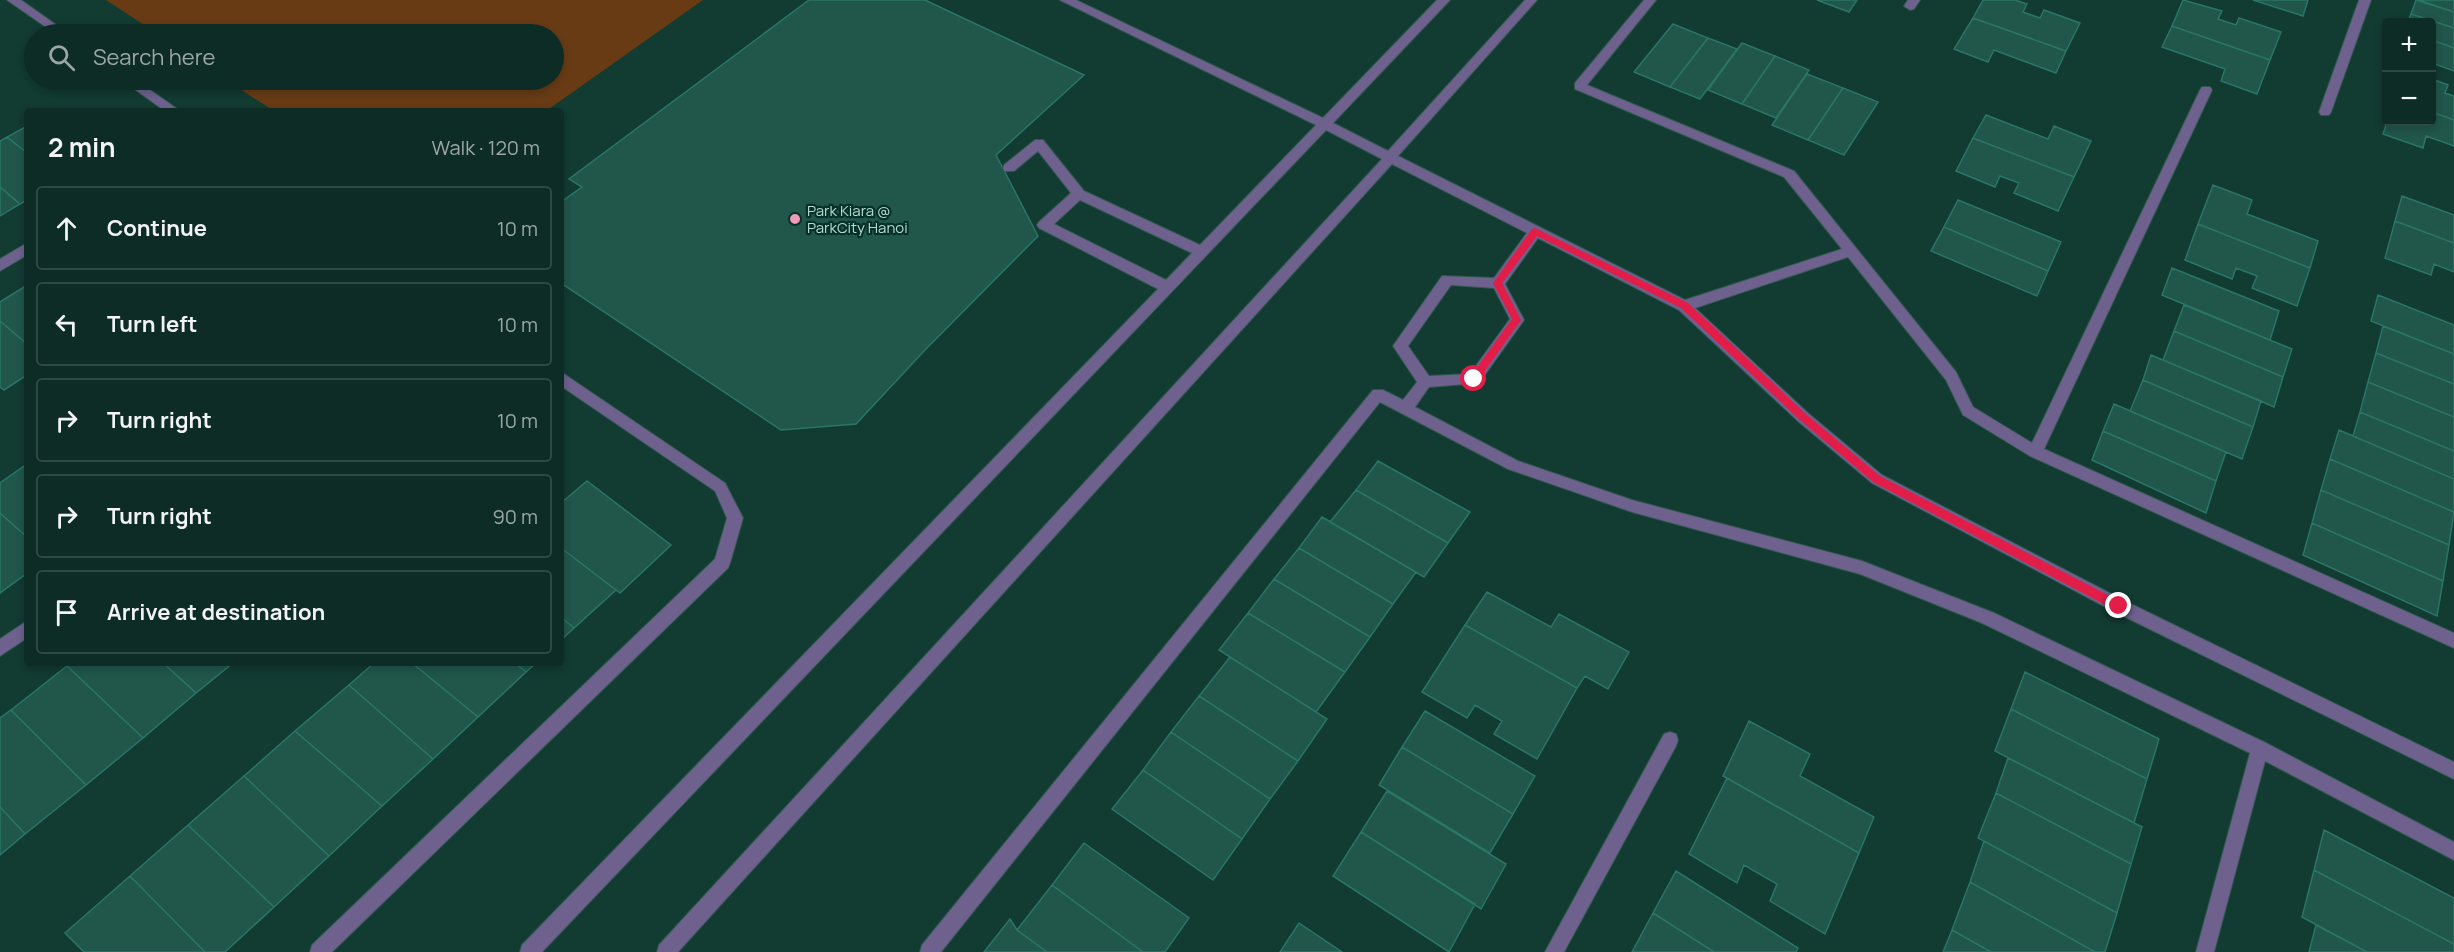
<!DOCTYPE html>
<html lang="en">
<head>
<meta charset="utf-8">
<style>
	:root { --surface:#0e2c26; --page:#1c3832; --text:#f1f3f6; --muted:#9ba7a7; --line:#2e4843 }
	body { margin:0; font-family:Manrope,sans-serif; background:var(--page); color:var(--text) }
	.controls { position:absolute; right:18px; top:18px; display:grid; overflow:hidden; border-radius:6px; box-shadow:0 3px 9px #0003 }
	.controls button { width:54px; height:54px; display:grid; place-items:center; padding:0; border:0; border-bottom:2px solid var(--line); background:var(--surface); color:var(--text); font:30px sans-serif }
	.stop { position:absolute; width:18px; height:18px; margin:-14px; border:4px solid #e11d48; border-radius:50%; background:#fff }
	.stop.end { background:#e11d48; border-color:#fff; box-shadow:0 2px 6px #0008 }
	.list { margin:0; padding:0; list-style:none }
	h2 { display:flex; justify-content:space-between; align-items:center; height:78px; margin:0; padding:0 24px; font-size:26px }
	h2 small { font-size:20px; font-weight:400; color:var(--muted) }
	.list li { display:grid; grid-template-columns:39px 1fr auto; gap:18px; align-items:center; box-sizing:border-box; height:84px; margin:0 12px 12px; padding:0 12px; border:2px solid var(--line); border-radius:6px }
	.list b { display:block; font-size:22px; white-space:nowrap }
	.list em { font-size:20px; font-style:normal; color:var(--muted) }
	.icon { flex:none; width:33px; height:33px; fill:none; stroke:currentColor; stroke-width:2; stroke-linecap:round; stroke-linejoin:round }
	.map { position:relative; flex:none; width:2454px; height:952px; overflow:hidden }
	.search { position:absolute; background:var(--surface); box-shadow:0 3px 9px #0003; left:24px; top:24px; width:540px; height:66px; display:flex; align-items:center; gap:15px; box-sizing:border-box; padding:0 21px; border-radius:33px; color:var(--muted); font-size:22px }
	.panel { position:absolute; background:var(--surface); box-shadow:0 3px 9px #0003; left:24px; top:108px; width:540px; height:558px; border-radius:6px }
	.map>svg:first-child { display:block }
	.green { fill:#683b15 }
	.building { fill:#21564b; stroke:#297666; stroke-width:1.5 }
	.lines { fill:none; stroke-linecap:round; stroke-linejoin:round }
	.minor-casing { stroke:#30584f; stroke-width:2 }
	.minor { fill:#6e618e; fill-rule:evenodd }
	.route { fill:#e11d48 }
	.poi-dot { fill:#ef9ab9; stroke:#063128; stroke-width:2 }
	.labels { text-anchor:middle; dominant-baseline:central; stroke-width:4.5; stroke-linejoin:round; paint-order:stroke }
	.poi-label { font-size:15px; fill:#b7dbd1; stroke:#063128; text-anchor:start }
</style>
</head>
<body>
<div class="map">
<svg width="2454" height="952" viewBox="0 0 2454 952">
	<rect width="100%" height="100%" fill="#123b32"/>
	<path class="green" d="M106 0H703L546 111H274L226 80H554V34H158Z"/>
	<path class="building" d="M809 0H925L1084 75 996 155 1038 236 925 350 856 424 781 430 561 283V202L582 187 569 179Z
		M1817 0H1857L1849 12Z
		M1983 0H2015L2027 4 2023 12 2040 18 2044 10 2080 23 2066 51 1973 18Z
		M2183 0 2222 11 2218 19 2236 25 2239 18 2281 32 2270 60 2172 26Z
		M2253 0H2308L2303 16Z
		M2416 0 2454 12V28L2411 14Z
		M2419 0H2454V12Z
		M2411 14 2454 28V48L2432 40V22H2408Z
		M1973 18 2066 51 2056 73 1994 50 1988 62 1954 49Z
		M1673 24 1708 38 1670 87 1634 72Z
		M2172 26 2270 60 2257 94 2221 81 2225 69 2162 47Z
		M1708 38 1737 49 1700 99 1670 87Z
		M2432 40 2454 48V71L2432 63Z
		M1742 43 1775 56 1742 104 1708 90Z
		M1775 56 1809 70 1776 118 1742 104Z
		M1807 74 1843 88 1808 140 1772 125Z
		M2432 79 2448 85 2445 93 2454 96V120L2432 112Z
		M1843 88 1878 102 1844 155 1808 140Z
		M2432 112 2454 120V146L2426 136 2423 148 2383 134 2387 122H2432Z
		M1986 115 2048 139 2054 126 2091 141 2074 177 1973 138Z
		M27 126V153L7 137Z
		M7 137 27 153V200L20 204 0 187V141Z
		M1973 138 2074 177 2058 211 2014 193 2019 183 2000 176 1995 187 1956 171Z
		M2213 185 2252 200 2247 214 2318 241 2310 268 2198 224Z
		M0 187 20 204 0 216Z
		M2402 196 2454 215V243L2395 221Z
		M1958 200 2061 242 2048 271 1944 227Z
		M2395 221 2454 243V272L2434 264 2431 275 2385 258Z
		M2198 224 2310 268 2297 306 2252 288 2257 276 2236 268 2232 279 2185 260Z
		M1944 227 2048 271 2037 296 1931 251Z
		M2172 268 2279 311 2270 340 2162 295Z
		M27 285V344L0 321V302Z
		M2378 295 2454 325V354L2371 321Z
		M2184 305 2292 349 2283 377 2174 331Z
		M0 321 27 344V375L4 390 0 387Z
		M2383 326 2454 354V384L2376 353Z
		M2174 331 2283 377 2274 407 2163 360Z
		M2376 353 2454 384V417L2368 382Z
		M2151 355 2261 401 2253 427 2143 380Z
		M2143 380 2253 427 2242 459 2130 411Z
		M2368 382 2454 417V451L2360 412Z
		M2114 404 2226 452 2216 481 2103 431Z
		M2360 412 2454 451V479L2353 436Z
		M2339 430 2454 479V512L2330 459Z
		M2103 431 2216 481 2206 513 2092 460Z
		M2330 459 2454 512 2449 545 2321 490Z
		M1378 461 1470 512 1448 543 1356 490Z
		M27 464V537L0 513V483Z
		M587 481 671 545 620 593 561 548V503Z
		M1356 490 1448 543 1424 577 1330 522Z
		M2321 490 2449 545 2443 581 2312 523Z
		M0 513 27 537V573L0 593Z
		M1322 517 1416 572 1393 604 1299 548Z
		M2312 523 2443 581 2437 616 2303 555Z
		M561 548 616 590 574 628 561 617Z
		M1299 548 1393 604 1370 637 1274 579Z
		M1274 579 1370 637 1345 672 1248 613Z
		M1487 592 1551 627 1559 614 1629 652 1608 689 1585 676 1577 688 1465 625Z
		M1248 613 1345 672 1316 712 1219 650Z
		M561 617 574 628 561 640Z
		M1465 625 1577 688 1537 759 1494 734 1502 721 1475 705 1467 718 1422 692Z
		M1230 657 1327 719 1298 761 1199 696Z
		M71 663H163L196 693 143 738 67 666Z
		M163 663H233L196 693Z
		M374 663H412L478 717 433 759 349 685Z
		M412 663H515L526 672 478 717Z
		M515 663H536L526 672Z
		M67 666 143 738 86 785 11 710Z
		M2025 672 2159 739 2147 779 2011 709Z
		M349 685 433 759 382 806 295 731Z
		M1199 696 1298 761 1270 799 1171 732Z
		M2011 709 2147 779 2134 823 1995 751Z
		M11 710 86 785 25 834 0 807V718Z
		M1425 711 1535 776 1513 814 1402 747Z
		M1749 721 1810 754 1800 776 1874 817 1859 853 1723 776Z
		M295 731 382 806 329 856 244 776Z
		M1171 732 1270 799 1242 839 1143 770Z
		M1402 747 1513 814 1490 853 1379 785Z
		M2008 758 2142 827 2131 864 1996 793Z
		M1143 770 1242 839 1213 880 1112 809Z
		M244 776 329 856 274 907 188 825Z
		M1727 778 1859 853 1825 934 1770 901 1777 884 1744 865 1737 883 1689 854Z
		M1387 791 1506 864 1481 909 1361 832Z
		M1996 793 2131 864 2117 913 1978 838Z
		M0 807 25 834 0 855Z
		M188 825 274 907 225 952H205L130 876Z
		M2324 830 2454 898V944L2314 870Z
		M1361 832 1475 904 1449 952 1333 876Z
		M1984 841 2117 913 2105 952H2095L1970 882Z
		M1084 843 1189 918 1165 952H1143L1052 885Z
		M2314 870 2454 944V952H2367L2302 917Z
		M1676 871 1798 948 1796 952H1714L1653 913Z
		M130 876 205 952H84L65 933Z
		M1970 882 2095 952H1991L1952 930Z
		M1052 885 1143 952H1047L1017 930Z
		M1653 913 1714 952H1632Z
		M1010 919 1017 930 1047 952H984Z
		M1299 923 1342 952H1280Z
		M2316 925 2367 952H2309Z
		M1952 930 1991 952H1943Z"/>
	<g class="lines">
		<g class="minor-casing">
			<path id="minor" d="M7 0H21L69 34H56Z
				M1060 0H1076L1323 118 1437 0H1450L1333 123 1388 151 1525 0H1537L1398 156 1685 300 1842 249 1784 177 1575 89V83L1644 0H1656L1587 85 1794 171 1956 372 1973 407 2032 443 2200 90 2202 87H2210L2212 90 2044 449 2454 633V648L2030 456 1963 415 1946 380 1848 257 1695 308 1809 414 1882 475 2125 601 2454 762V779L2113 611 1872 483 1799 422 1679 310 1538 238 1505 284 1524 320 1479 383 1429 387 1415 407 1518 461 1632 500 1862 561 1994 613 2266 743 2454 842V860L2265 761 2214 952H2196L2250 753 1982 623 1860 574 1632 512 1508 469 1380 402 941 952H920L922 945 1373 390H1383L1403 400 1417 382 1393 346 1442 276 1494 278 1527 233 1392 164 678 952H657L659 945 1382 159 1326 130 542 952H520L522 945 1158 289 1039 228 1037 225 1039 222 1071 193 1038 151 1014 171H1004L1003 168 1004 165 1035 140H1043L1084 191 1200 245 1316 125ZM1080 200 1192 253 1166 280 1054 224ZM1451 285 1494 288 1510 319 1470 374 1429 376 1408 346Z
				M1908 0H1920L1914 9 1910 10 1904 6Z
				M2359 0H2371L2331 112 2329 115H2321L2319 112Z
				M122 80H136L180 111H165Z
				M27 243V255L0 271V259Z
				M561 372 725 483 743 518 730 563 728 568 332 952H310L312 945 715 559 727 518 715 491 561 386Z
				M27 621V638L0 656V639Z
				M1670 732 1676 734 1678 740 1676 746 1564 952H1545L1664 734Z"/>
		</g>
		<use href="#minor" class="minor"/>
	</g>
	<path class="route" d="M1535 228 1688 303 1807 415 1880 476 2123 603V610H2115L1873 482 1800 420 1681 308 1537 236 1502 283 1521 320 1477 382H1470V377L1512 319 1493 283 1532 229Z"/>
	<circle class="poi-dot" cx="795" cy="219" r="6"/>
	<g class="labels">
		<g class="poi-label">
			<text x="807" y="210">Park Kiara @<tspan x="807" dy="17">ParkCity Hanoi</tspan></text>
		</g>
	</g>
</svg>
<div class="controls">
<button>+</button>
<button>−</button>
</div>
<div class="stop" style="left:1474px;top:379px"></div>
<div class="stop end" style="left:2119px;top:606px"></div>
<div class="search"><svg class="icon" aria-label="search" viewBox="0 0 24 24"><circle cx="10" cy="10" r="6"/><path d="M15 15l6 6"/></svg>Search here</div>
<section class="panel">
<h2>2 min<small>Walk · 120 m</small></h2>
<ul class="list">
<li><svg class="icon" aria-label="ahead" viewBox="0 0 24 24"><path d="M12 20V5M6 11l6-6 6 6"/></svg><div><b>Continue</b></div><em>10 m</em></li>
<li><svg class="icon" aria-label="left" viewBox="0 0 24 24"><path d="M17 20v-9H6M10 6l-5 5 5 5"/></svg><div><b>Turn left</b></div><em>10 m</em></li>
<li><svg class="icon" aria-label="right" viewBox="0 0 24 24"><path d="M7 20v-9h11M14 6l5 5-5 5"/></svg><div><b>Turn right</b></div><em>10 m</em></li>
<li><svg class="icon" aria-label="right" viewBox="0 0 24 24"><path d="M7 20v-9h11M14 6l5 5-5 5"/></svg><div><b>Turn right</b></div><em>90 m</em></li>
<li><svg class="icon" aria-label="arrive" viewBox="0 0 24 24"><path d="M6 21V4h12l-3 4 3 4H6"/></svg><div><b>Arrive at destination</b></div></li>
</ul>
</section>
</div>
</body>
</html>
